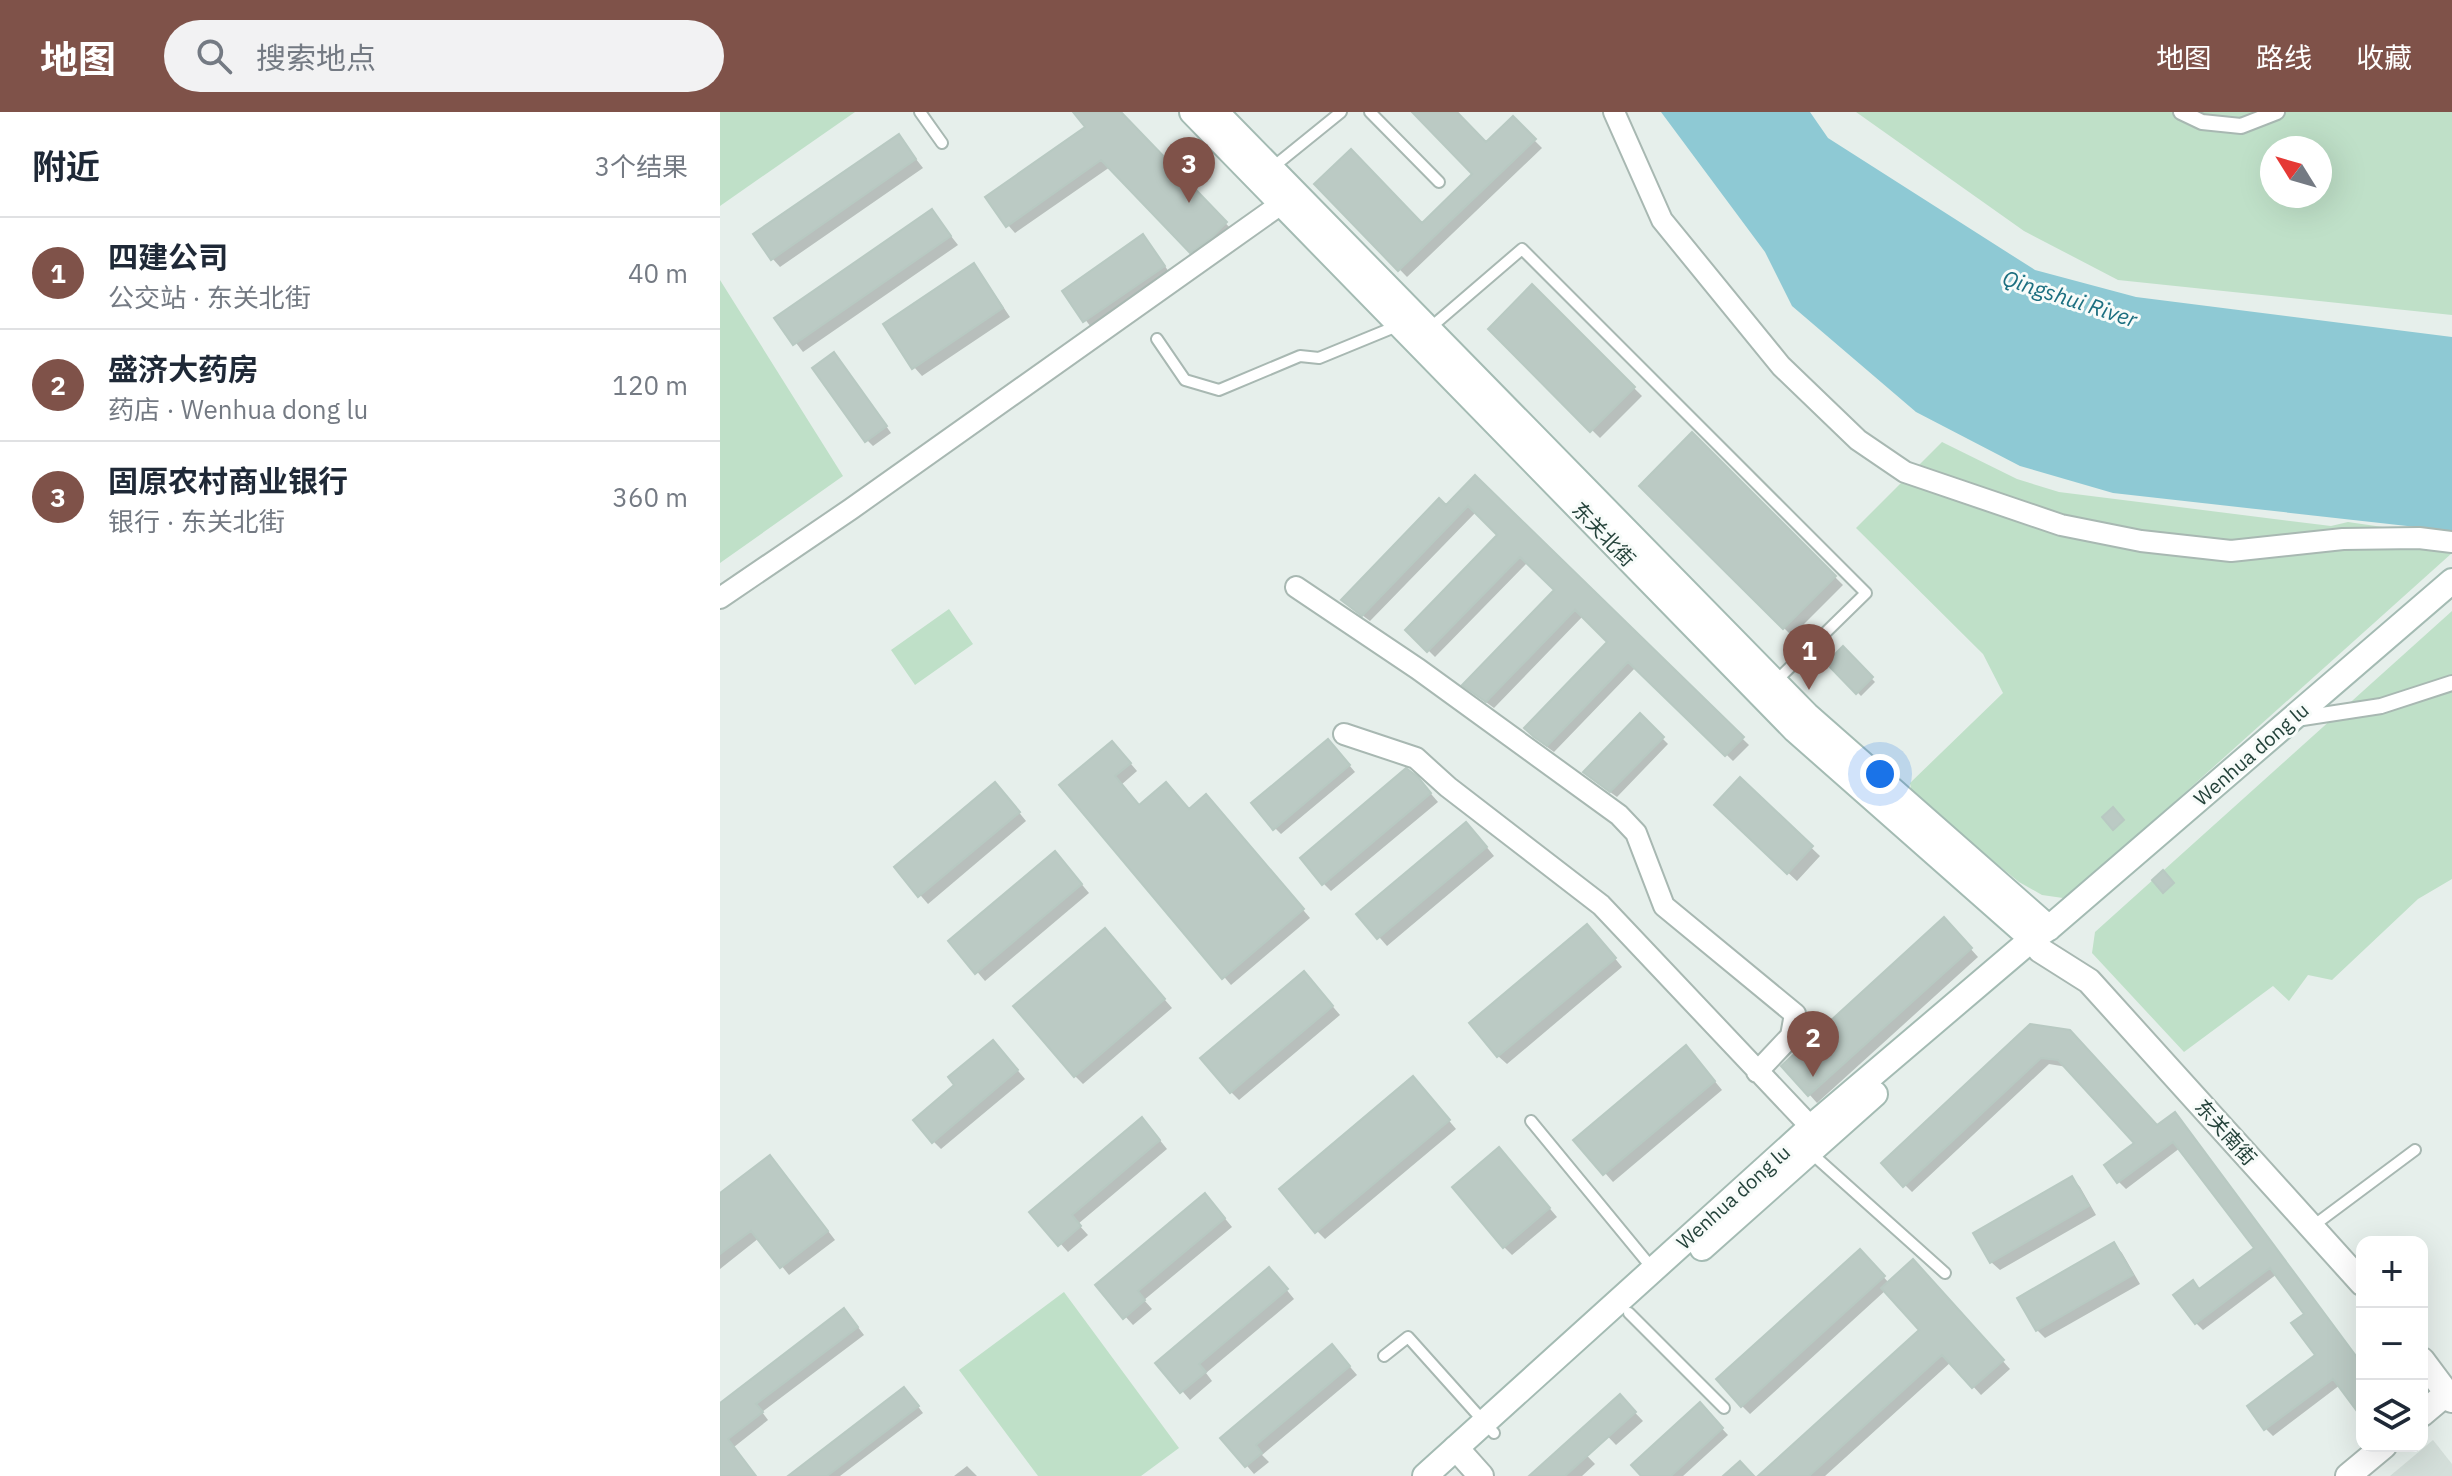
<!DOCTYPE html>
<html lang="zh">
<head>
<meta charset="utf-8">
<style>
	:root { --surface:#fff; --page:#f2f2f3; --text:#1f2937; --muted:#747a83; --line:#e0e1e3; --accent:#7f5249 }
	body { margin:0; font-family:"IBM Plex Sans","Noto Sans SC",sans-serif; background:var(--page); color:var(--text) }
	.controls { position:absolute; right:24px; bottom:24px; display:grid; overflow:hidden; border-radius:16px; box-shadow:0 8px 32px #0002 }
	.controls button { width:72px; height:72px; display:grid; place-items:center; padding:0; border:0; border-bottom:2px solid var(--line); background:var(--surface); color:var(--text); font:40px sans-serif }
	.compass { position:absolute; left:1540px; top:24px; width:72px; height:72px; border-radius:50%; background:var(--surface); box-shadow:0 8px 32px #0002; rotate:307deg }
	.you { position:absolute; left:1160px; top:662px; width:28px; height:28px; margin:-20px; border:6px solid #fff; border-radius:50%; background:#1a73e8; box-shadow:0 0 0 12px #1a73e833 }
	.badge { display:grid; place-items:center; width:52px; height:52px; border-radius:50%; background:var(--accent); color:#fff; font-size:26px; font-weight:700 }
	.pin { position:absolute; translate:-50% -66px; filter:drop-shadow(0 2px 4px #0008) }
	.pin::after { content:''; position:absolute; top:42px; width:28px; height:24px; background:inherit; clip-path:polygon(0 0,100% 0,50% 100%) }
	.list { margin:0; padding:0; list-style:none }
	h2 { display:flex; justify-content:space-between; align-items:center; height:104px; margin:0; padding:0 32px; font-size:34px }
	h2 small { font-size:26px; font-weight:400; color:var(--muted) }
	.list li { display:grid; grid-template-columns:52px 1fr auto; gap:24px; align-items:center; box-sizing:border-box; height:112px; padding:0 32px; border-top:2px solid var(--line) }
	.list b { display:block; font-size:30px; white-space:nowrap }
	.list p { margin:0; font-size:26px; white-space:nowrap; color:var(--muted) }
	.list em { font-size:26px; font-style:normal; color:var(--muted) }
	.icon { flex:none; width:44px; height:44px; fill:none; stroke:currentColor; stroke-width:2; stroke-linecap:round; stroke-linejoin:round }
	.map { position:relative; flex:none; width:1732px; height:1364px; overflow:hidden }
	header { display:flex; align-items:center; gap:48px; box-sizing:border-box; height:112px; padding:0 40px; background:var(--accent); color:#fff }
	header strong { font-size:38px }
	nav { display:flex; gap:44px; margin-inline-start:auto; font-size:28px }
	.search { width:560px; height:72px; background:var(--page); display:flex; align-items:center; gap:20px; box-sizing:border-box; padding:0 28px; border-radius:44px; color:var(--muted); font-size:30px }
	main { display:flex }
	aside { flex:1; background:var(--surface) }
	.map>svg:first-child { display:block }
	.built { fill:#d4dfda }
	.green { fill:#bfe0c8; fill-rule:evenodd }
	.water { fill:#8ec9d4 }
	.shadow { fill:#0003 }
	.building { fill:#bbcac4; stroke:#b8c9c2; stroke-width:2 }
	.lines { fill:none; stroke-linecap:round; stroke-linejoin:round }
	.service-casing { stroke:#a8b8b2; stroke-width:14 }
	.pedestrian-casing { stroke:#a8b8b2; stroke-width:18 }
	.minor-casing { stroke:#a8b8b2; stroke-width:24 }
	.tertiary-casing { stroke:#a8b8b2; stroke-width:28 }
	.secondary-casing { stroke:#a4bbb3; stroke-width:28 }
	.service { stroke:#fff; stroke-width:10 }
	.pedestrian { stroke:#fff; stroke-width:14 }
	.minor { stroke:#fff; stroke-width:20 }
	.tertiary { stroke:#fff; stroke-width:24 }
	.secondary { stroke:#fff; stroke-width:24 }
	.labels { text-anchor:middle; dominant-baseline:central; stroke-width:6; stroke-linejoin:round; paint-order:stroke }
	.street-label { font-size:20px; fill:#24423a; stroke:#f7fbf9 }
	.water-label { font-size:22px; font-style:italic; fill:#1c6f80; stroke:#f7fbf9 }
</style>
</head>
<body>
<header>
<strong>地图</strong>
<div class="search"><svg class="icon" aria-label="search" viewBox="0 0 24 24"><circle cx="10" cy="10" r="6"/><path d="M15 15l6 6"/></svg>搜索地点</div>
<nav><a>地图</a><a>路线</a><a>收藏</a></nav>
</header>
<main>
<aside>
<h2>附近<small>3个结果</small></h2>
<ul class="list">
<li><span class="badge">1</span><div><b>四建公司</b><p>公交站 · 东关北街</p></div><em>40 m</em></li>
<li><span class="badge">2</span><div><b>盛济大药房</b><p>药店 · Wenhua dong lu</p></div><em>120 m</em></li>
<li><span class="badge">3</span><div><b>固原农村商业银行</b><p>银行 · 东关北街</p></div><em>360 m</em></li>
</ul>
</aside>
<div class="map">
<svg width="1732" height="1364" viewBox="0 0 1732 1364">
	<rect width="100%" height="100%" fill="#e6efeb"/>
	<path class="built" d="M1713 1328 1732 1352V1364H1670Z"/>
	<path class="green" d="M0 0H135L0 94Z
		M1136 0H1732V203L1398 168 1304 119ZM1552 36H1600V84H1552Z
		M0 168 123 364 0 451Z
		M1222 330 1297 367 1339 380 1611 414 1628 410 1732 425V441L1363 772 1343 786 1322 783 1299 770 1192 683 1190 671 1283 581 1263 542 1136 416Z
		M229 497 253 532 195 573 171 538Z
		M1732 499V767L1698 787 1612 868 1588 863 1569 889 1553 874 1464 940 1372 841 1375 820Z
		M344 1180 459 1336 421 1364H318L239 1258Z"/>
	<path class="water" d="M941 0H1090L1108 26 1315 158 1416 185 1732 225V419L1393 381 1300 354 1196 300 1072 194 1045 140Z"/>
	<path class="shadow" d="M355 0H399L513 119 479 147 390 55 295 121 288 113 368 15Z
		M695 0H734L766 33 793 7 822 36 687 165 597 72 702 113 755 62Z
		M178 24 203 56 60 155 52 146Z
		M212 100 238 133 83 240 57 206Z
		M429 131 449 160 371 215 344 180Z
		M253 154 261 162 290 205 202 264 194 255Z
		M812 175 922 284 880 326 771 217Z
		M119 248 171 321 153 334 147 328Z
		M972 323 1123 473 1072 524 922 374Z
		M755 366 1029 633 1013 649 916 555 834 640 823 632 807 616 890 530 863 504 774 596 751 579 837 478 808 450 715 545 688 518 780 423 756 400 650 509 630 494Z
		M1123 537 1155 570 1141 584 1109 551Z
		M920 604 948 632 897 685 871 666Z
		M614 635 635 660 561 722 555 716Z
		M400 639 417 659 401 673 419 695 470 699 494 693 590 806 511 873 342 673Z
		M1020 668 1100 744 1077 769 996 693Z
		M706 676 718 690 611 779 603 771Z
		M283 681 306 709 208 792 176 755Z
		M754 720 774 744 667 834 639 802Z
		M343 750 369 781 265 869 231 829Z
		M1232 816 1258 845 1097 991 1089 982Z
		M875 822 902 855 787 952 778 944Z
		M392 827 452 896 363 972 355 964Z
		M592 870 620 903 519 988 511 980Z
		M1310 915 1438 1016 1455 1003 1642 1253V1302L1620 1273 1553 1324 1546 1317 1530 1295 1598 1243 1587 1202 1557 1162 1483 1218 1476 1211 1473 1171 1481 1178 1537 1136 1460 1036 1406 1077 1399 1070 1417 1031 1347 955 1329 952 1192 1080 1164 1052Z
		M281 939 305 967 221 1037 213 1029 237 973Z
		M974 944 1002 978 893 1070 856 1028Z
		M701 975 736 1017 605 1127 597 1119Z
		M430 1016 447 1037 358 1112 368 1123 348 1140 312 1100Z
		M787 1046 837 1105 792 1143 784 1135Z
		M58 1054 115 1128 69 1163 39 1126 0 1157V1084Z
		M1352 1066 1360 1075 1376 1103 1280 1158 1271 1150Z
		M493 1092 512 1115 424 1188 432 1197 413 1213 378 1174Z
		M1394 1132 1402 1141 1420 1172 1325 1226 1317 1218Z
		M1148 1148 1169 1171 1201 1158 1290 1257 1261 1283 1231 1250 1105 1364H1041L1202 1218 1166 1178 1030 1302 1022 1294Z
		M557 1166 574 1187 486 1261 492 1269 470 1288 438 1251Z
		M131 1206 144 1223 42 1300 48 1308 14 1335 35 1364H0V1293Z
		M620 1243 637 1263 542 1343 549 1350 534 1362 503 1326Z
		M190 1284 203 1301 120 1364H72Z
		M900 1285 923 1309 896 1333 873 1309Z
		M980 1293 1008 1323 963 1364H923Z
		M852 1328 875 1352 862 1364H814Z
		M247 1354 257 1364H234Z"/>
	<path class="building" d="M353 0H401L507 110 491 126 470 141 381 48 286 115 265 85 365 15Z
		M692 0H737L766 30 793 4 816 27 678 159 594 72 631 37 702 111 752 62Z
		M179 22 196 47 51 148 33 122Z
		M212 97 231 124 73 233 54 206Z
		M423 122 445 154 363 210 342 179Z
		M254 151 283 196 192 257 163 212Z
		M812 172 915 275 870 320 768 217Z
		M114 240 167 314 145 330 92 256Z
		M972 320 1116 464 1063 517 919 374Z
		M755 363 1024 625 1005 644 908 550 827 634 814 625 804 616 887 530 855 498 766 590 742 573 834 478 800 445 707 540 685 518 777 423 748 394 642 504 621 488 719 386 726 393Z
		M1123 534 1153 565 1136 582 1106 551Z
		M920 601 944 625 890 680 863 660Z
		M608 627 630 653 553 718 531 691Z
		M392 629 411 651 395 664 419 693 446 670 469 697 486 682 584 797 502 867 339 673Z
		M686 656 698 665 711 681 602 773 580 746Z
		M1020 665 1093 734 1067 762 994 693Z
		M275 670 300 700 198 785 174 755Z
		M1393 695 1404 708 1393 718 1382 705Z
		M746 710 767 735 657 827 636 802Z
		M335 739 362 772 255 862 228 829Z
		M1443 758 1454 771 1443 781 1432 768Z
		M1224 805 1252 836 1088 984 1061 954Z
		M867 812 896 846 777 945 749 911Z
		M385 816 445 887 354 965 293 894Z
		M584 859 613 894 510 981 480 946Z
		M1310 912 1350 918 1437 1013 1455 1000 1642 1252V1306L1613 1267 1544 1318 1527 1294 1595 1243 1571 1211 1584 1202 1550 1156 1475 1212 1453 1183 1473 1168 1479 1177 1534 1136 1453 1030 1397 1071 1384 1053 1414 1031 1338 948 1321 946 1183 1075 1161 1051Z
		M273 928 298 958 212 1031 193 1008 234 973 228 965Z
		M966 933 995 969 883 1063 853 1028Z
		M693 964 730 1008 595 1121 559 1077Z
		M422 1005 440 1028 352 1103 361 1114 338 1134 309 1100Z
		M779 1035 830 1096 783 1136 732 1075Z
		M50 1043 108 1119 60 1156 31 1119 0 1142V1081Z
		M1352 1064 1369 1094 1270 1151 1253 1121Z
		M485 1081 505 1106 418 1179 425 1188 403 1207 375 1173Z
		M1394 1130 1413 1163 1316 1219 1297 1186Z
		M1140 1137 1165 1164 1021 1295 996 1267Z
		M1193 1147 1284 1248 1252 1276 1222 1243 1089 1364H1038L1199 1218 1161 1176Z
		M549 1155 568 1177 479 1252 486 1260 460 1281 435 1251Z
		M124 1196 138 1215 36 1292 43 1300 8 1327 36 1364H0V1291Z
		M612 1232 630 1254 536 1333 542 1341 525 1355 500 1326Z
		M184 1275 199 1294 107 1364H68Z
		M900 1282 916 1300 845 1364H809Z
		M980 1290 1003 1316 951 1364H921L911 1353Z
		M1020 1349 1034 1364H1003Z"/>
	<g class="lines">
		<g class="service-casing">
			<path id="service" d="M200 0 222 31
				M650 0 719 70
				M553 55 621 0
				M710 216 802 137 1146 481 1055 570
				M437 227 465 268 499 278 580 244 599 246 677 214
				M811 1009 932 1156
				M1091 1041 1225 1161
				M1593 1114 1695 1038
				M909 1201 1004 1296
				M664 1244 688 1225 774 1321"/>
		</g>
		<g class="pedestrian-casing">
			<path id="pedestrian" d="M1461 0 1482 10 1521 14 1557 0
				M1576 607 1661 594 1732 571"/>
		</g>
		<g class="minor-casing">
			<path id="minor" d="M894 0 942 108 1061 254 1138 328 1185 360 1341 413 1421 429 1511 439 1623 427 1699 426 1732 430
				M576 475 698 557 899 703 916 721 944 794 1075 902 1071 924 1037 960
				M0 486 131 397 561 92
				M624 622 696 646 728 675 881 793 1091 1015"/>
		</g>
		<g class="tertiary-casing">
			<path id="tertiary" d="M1312 827 1320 838 1369 869 1642 1171
				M1702 1248 1732 1288
				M1702 1302 1727 1281
				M736 1336 761 1364
				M1628 1364 1664 1334"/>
		</g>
		<g class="secondary-casing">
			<path id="secondary" d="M472 0 1075 618 1312 827
				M496 0 1087 603 1329 816
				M982 1136 1155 982
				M705 1364 1091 1015 1312 827 1329 816 1732 469"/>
		</g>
		<use href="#service" class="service"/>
		<use href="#pedestrian" class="pedestrian"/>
		<use href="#minor" class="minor"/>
		<use href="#tertiary" class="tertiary"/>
		<use href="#secondary" class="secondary"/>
	</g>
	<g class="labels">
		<g class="street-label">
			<text transform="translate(884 422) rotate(46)">东关北街</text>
			<text transform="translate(1531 642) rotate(-41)">Wenhua dong lu</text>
			<text transform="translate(1506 1020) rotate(48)">东关南街</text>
			<text transform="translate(1013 1085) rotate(-42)">Wenhua dong lu</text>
		</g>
		<g class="water-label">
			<text transform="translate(1350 186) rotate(18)">Qingshui River</text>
		</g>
	</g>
</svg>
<div class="controls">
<button>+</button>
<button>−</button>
<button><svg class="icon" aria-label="layers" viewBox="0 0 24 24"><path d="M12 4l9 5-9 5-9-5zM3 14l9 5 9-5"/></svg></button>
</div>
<svg class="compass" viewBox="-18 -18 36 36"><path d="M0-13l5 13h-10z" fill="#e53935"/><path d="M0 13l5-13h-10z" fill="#747a83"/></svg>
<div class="you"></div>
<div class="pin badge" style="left:1089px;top:578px">1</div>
<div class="pin badge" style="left:1093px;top:965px">2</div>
<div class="pin badge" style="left:469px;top:91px">3</div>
</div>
</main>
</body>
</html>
